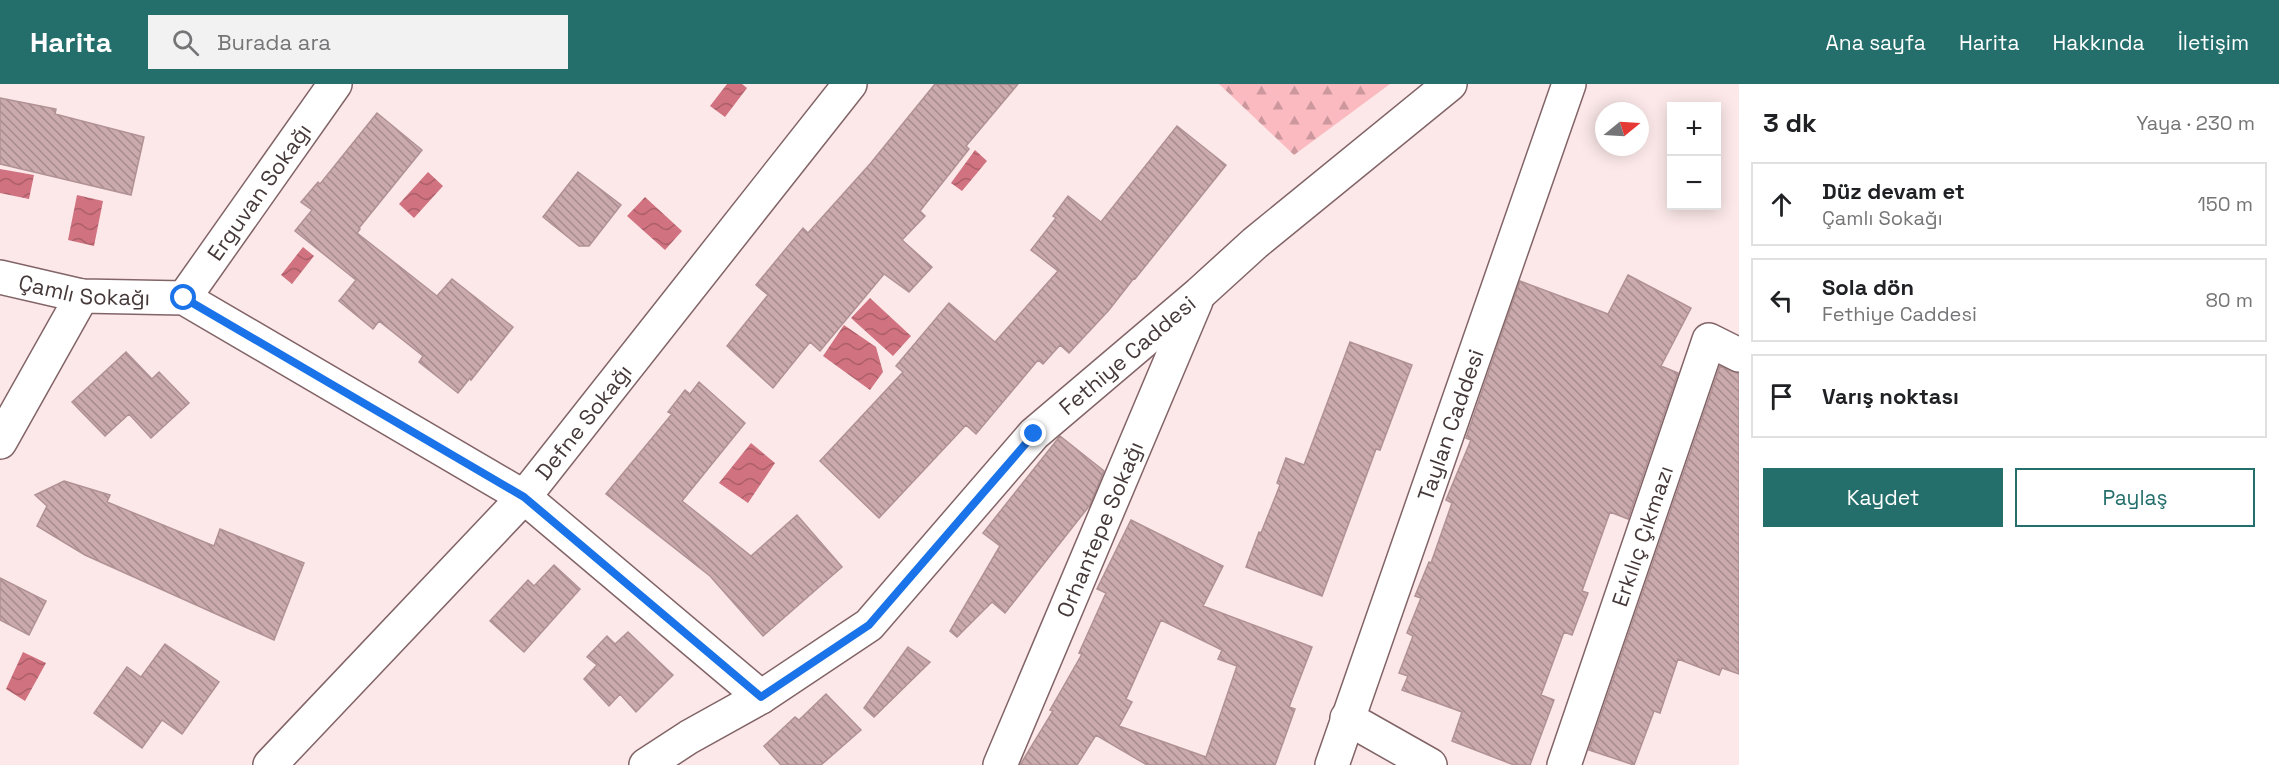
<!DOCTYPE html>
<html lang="tr">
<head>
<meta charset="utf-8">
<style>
	:root { --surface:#fff; --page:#f2f2f2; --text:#202124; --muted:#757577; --line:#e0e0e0; --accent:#246f6c }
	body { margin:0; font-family:"Space Grotesk",sans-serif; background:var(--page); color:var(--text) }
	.controls { position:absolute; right:18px; top:18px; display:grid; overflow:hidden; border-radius:0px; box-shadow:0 3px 15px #0003 }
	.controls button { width:54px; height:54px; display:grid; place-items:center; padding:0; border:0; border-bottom:2px solid var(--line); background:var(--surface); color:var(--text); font:30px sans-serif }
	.compass { position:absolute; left:1595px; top:18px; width:54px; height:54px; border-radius:50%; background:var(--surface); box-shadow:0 3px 15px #0003; rotate:72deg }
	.stop { position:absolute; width:18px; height:18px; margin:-14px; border:4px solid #1a73e8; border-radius:50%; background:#fff }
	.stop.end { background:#1a73e8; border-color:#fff; box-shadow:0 2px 6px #0008 }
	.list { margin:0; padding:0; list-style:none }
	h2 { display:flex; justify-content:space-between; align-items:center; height:78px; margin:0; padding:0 24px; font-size:26px }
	h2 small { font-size:20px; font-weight:400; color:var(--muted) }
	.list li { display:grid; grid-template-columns:39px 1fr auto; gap:18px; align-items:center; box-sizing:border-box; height:84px; margin:0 12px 12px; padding:0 12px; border:2px solid var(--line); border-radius:0px }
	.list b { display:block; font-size:22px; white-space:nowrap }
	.list p { margin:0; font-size:20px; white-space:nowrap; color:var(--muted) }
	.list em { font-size:20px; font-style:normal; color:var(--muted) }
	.actions { display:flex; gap:12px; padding:18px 24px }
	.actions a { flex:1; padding:14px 0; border:2px solid var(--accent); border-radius:0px; text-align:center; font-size:21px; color:var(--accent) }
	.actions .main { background:var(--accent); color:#fff }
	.icon { flex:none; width:33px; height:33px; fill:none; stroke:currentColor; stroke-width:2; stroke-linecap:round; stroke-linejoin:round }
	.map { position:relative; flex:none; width:1739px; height:681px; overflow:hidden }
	header { display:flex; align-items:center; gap:36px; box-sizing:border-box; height:84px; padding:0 30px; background:var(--accent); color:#fff }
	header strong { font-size:28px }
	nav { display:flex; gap:33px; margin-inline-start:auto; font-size:21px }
	.search { width:420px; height:54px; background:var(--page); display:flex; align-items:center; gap:15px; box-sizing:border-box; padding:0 21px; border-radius:0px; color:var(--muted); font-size:22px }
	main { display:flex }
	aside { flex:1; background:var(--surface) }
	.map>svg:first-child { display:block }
	.forest { fill:url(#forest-firs) }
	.water { fill:url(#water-waves) }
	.building { fill:url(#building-back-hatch); stroke:#b09194; stroke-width:1.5; fill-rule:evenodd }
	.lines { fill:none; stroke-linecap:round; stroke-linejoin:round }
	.minor-casing { stroke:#826467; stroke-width:36 }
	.minor { stroke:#fff; stroke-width:33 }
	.route { stroke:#1a73e8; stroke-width:8 }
	.labels { text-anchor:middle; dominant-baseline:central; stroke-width:5; stroke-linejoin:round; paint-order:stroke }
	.street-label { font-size:22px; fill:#46393a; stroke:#fff }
</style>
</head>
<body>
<header>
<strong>Harita</strong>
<div class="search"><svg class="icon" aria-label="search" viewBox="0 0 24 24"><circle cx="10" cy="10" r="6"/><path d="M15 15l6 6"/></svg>Burada ara</div>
<nav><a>Ana sayfa</a><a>Harita</a><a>Hakkında</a><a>İletişim</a></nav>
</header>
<main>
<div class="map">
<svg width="1739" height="681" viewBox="0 0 1739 681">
	<defs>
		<pattern id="forest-firs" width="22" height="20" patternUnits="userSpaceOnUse" patternTransform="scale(1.5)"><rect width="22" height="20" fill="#fabac0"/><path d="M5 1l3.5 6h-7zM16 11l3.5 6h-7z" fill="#cc989d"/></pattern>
		<pattern id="water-waves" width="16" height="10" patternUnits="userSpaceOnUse" patternTransform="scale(1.5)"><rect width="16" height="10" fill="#d0727f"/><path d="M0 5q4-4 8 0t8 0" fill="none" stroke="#ab5f69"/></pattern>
		<pattern id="building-back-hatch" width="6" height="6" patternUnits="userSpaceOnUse" patternTransform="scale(1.5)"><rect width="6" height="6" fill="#caaaad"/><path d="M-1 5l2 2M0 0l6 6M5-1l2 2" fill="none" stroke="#a68b8e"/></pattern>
	</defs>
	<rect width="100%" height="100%" fill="#fce8e9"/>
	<path class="forest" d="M1219 0H1390L1294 71Z"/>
	<path class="water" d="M727 0H742L747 4 725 33 710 22Z
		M975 66 987 77 962 107 951 99Z
		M0 85 34 91 29 115 0 109Z
		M428 88 443 102 414 134 399 120Z
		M77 111 103 117 94 162 68 156Z
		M645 113 682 147 665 166 627 132Z
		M303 163 314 172 292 200 281 191Z
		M870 214 911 252 893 272 851 234Z
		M844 241 876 263 883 288 870 306 823 272Z
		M751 359 775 379 748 419 719 399Z
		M23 568 46 579 25 617 6 605Z"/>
	<path class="building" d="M935 0H1018L966 62 969 65 920 127 925 132 902 156 932 183 909 208 884 190 820 267 810 258 773 304 727 262 768 211 756 201 803 144 808 149 870 80Z
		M0 14 56 25 55 30 144 53 131 111 0 80Z
		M377 29 422 66 359 144 360 145 357 149 437 212 452 195 513 243 471 296 470 294 458 309 419 278 423 272 379 237 373 245 339 217 356 196 295 147 312 126 301 118 318 98 320 100Z
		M1177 42 1226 81 1135 195 1134 194 1109 226 1069 269 1060 261 1043 280 1038 276 976 350 966 341 879 434 820 377 903 288 896 282 949 219 995 258 1058 187 1031 166 1056 134 1053 132 1068 112 1101 138Z
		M578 88 621 121 589 162H579L543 133Z
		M1628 191 1691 224 1661 282 1678 289 1628 435 1610 428 1582 507 1588 509 1572 551 1564 548 1541 611 1554 616 1530 681H1514L1452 657 1462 628 1402 606 1408 592 1399 589 1413 552 1407 549 1421 514 1415 512 1429 478 1431 479 1452 419 1446 416 1471 356 1466 354 1520 197 1608 230Z
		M1350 258 1412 281 1380 366 1376 365 1322 512 1246 483 1259 448 1261 449 1280 401 1277 399 1286 374 1304 381Z
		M126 268 152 295 159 288 189 319 151 354 129 330 105 352 72 318Z
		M1720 282 1739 290V590L1722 584 1719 591 1678 575 1660 629 1654 627 1634 681 1589 666Z
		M699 298 745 339 682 417 751 472 797 431 842 483 763 552 710 492 606 410 672 330 668 328 685 306 690 310Z
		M1060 352 1104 387 1090 421 1005 529 992 518 957 553 950 547 1000 462 983 449Z
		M64 397 110 411 107 418 214 462 220 445 304 479 274 556 85 471 37 442 47 422 35 411Z
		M1131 436 1223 482 1203 522 1312 563 1289 623 1295 625 1275 681H1147L1096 651 1077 681H1020L1053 627 1050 626 1082 570 1079 569 1106 509 1097 505ZM1161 536 1222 566 1218 575 1237 582 1206 673 1119 642 1132 618 1126 615Z
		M554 481 580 505 524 568 490 537 528 496 534 502Z
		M0 494 46 517 29 551 0 536Z
		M628 548 673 591 636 628 620 610 609 622 584 595 597 581 587 573 607 552 615 560Z
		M165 560 219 598 182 650 162 636 142 664 94 629 127 583 141 593Z
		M908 563 930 578 874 633 864 624Z
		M826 610 861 646 821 681H781L764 662 795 633 799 636Z"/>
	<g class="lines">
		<g class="minor-casing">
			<g id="minor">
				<path id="s1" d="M0 193 82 212 184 214 524 413 761 613"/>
				<path id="s2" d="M184 214 335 0"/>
				<path d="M0 358 82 212"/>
				<path d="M1347 634 1430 681"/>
				<path id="s3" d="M270 681 524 413 850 0"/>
				<path id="s4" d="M646 681 689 653 761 613 869 541 1034 350 1199 210 1255 159 1450 0"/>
				<path id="s5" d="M1000 681 1196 217"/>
				<path id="s6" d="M1332 681 1569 0"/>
				<path id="s7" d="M1564 681 1709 256 1739 271"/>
			</g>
		</g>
		<use href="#minor" class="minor"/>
	</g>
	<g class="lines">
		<path class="route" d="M184 214 524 413 761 613 869 541 1034 350"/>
	</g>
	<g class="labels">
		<g class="street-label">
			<text stroke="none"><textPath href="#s2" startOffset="130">Erguvan Sokağı</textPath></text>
			<text stroke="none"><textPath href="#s1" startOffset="86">Çamlı Sokağı</textPath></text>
			<text stroke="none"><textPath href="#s4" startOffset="638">Fethiye Caddesi</textPath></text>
			<text stroke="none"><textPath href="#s3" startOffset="465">Defne Sokağı</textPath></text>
			<text stroke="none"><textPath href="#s6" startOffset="360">Taylan Caddesi</textPath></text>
			<text stroke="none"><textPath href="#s5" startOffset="256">Orhantepe Sokağı</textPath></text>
			<text stroke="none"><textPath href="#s7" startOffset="242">Erkılıç Çıkmazı</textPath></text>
		</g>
	</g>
</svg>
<div class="controls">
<button>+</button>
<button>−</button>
</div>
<svg class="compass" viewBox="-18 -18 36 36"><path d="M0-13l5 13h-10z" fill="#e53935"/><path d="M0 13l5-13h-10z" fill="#757577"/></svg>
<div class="stop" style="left:184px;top:214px"></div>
<div class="stop end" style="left:1034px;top:350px"></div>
</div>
<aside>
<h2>3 dk<small>Yaya · 230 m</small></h2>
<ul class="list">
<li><svg class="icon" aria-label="ahead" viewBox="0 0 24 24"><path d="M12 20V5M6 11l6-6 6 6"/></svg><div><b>Düz devam et</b><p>Çamlı Sokağı</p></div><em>150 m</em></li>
<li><svg class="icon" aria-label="left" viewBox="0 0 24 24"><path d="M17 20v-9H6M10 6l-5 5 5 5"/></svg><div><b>Sola dön</b><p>Fethiye Caddesi</p></div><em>80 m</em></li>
<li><svg class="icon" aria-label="arrive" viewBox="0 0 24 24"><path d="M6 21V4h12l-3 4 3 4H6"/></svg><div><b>Varış noktası</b></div></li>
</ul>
<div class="actions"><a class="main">Kaydet</a><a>Paylaş</a></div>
</aside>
</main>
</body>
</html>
